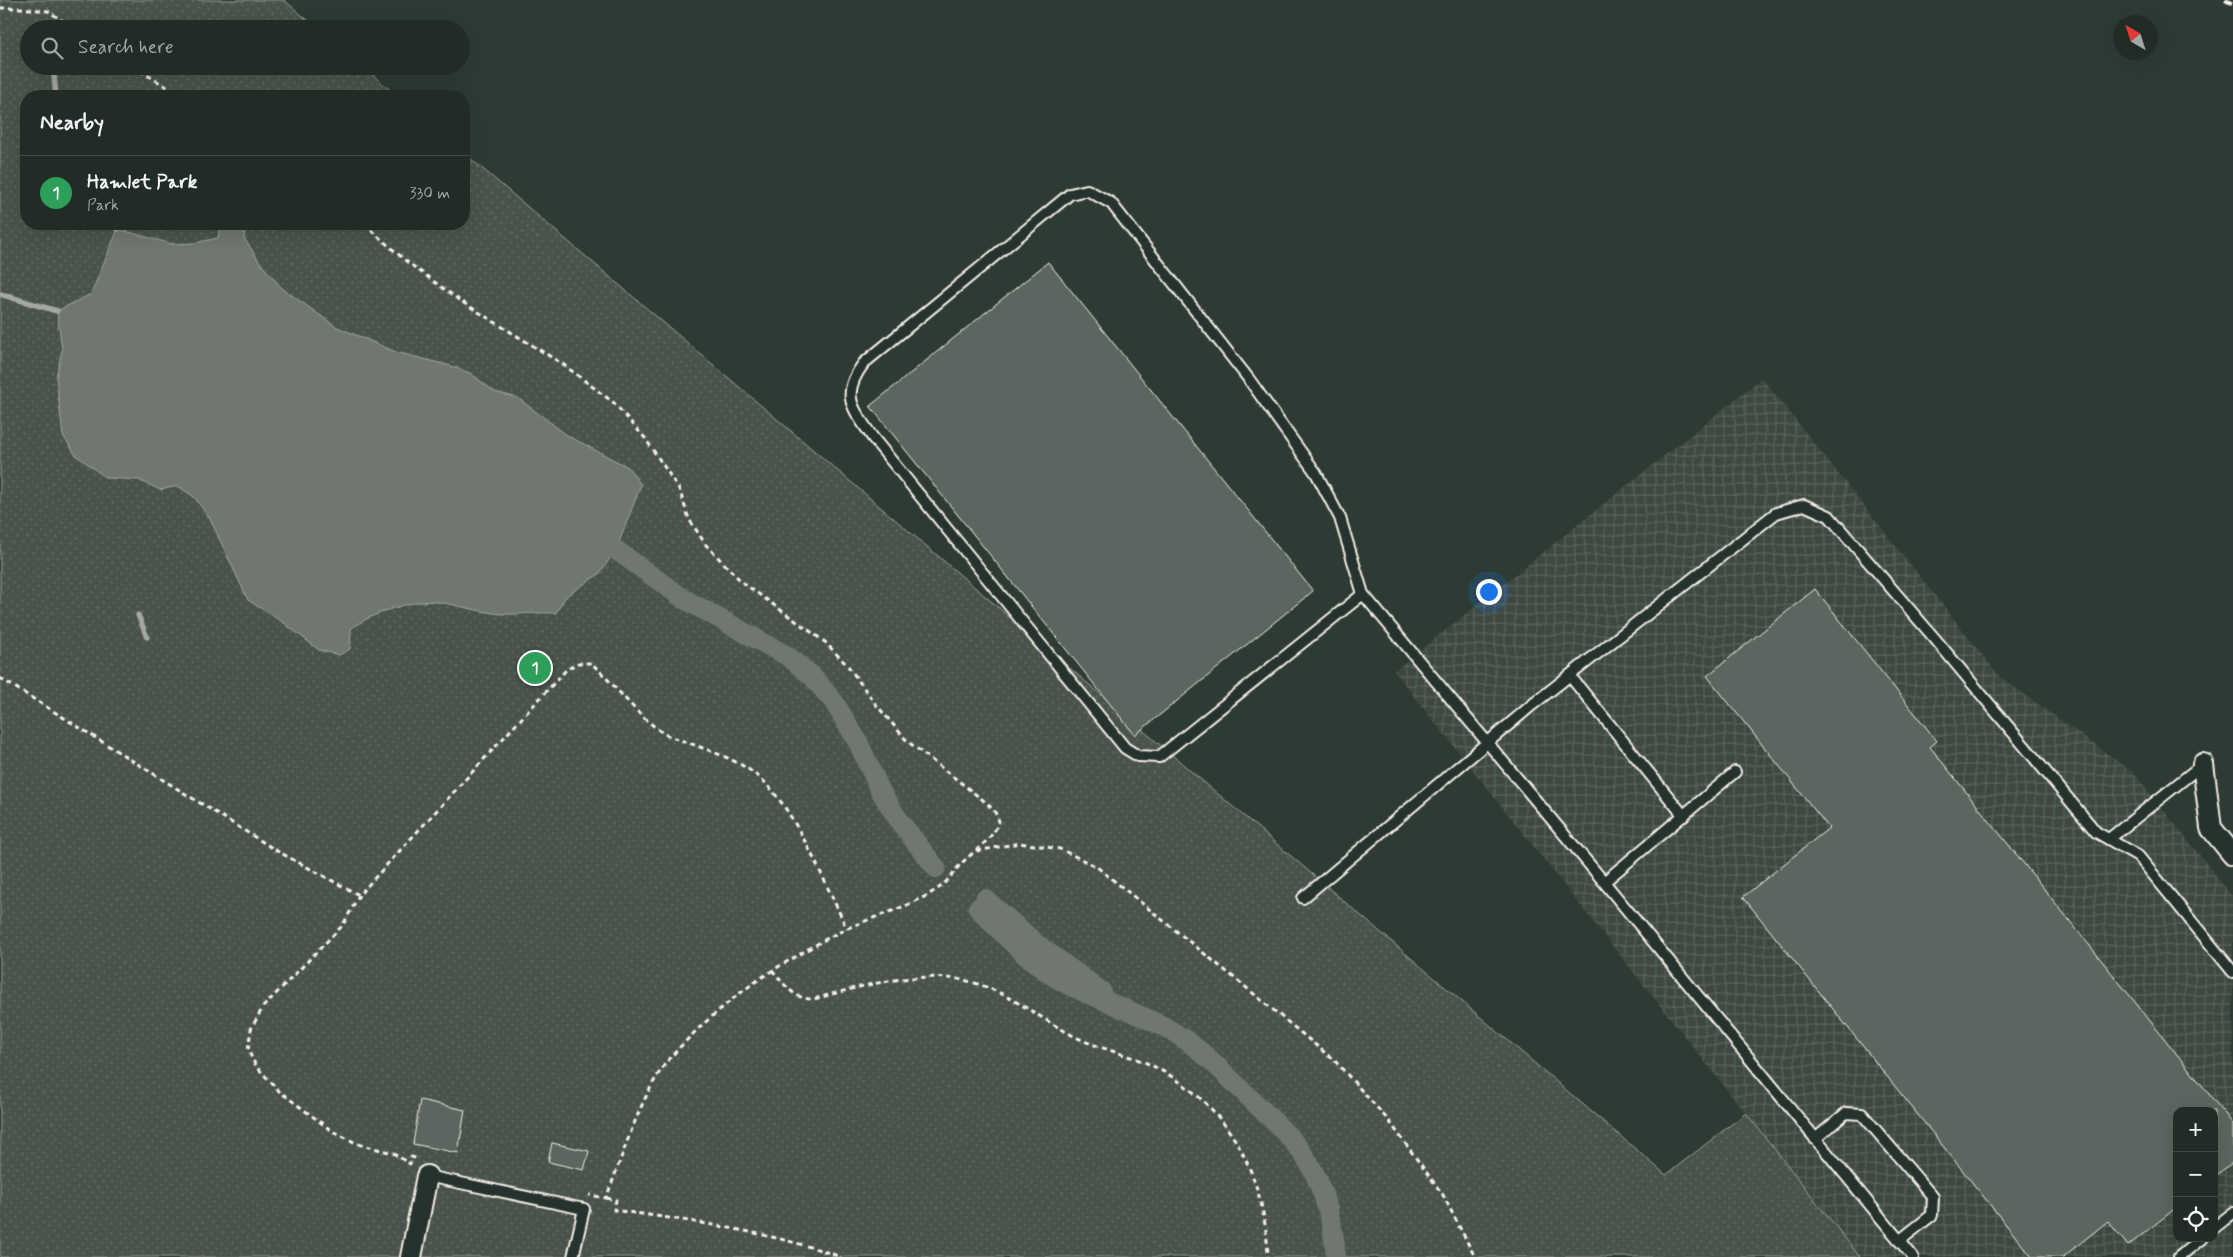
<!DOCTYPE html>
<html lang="en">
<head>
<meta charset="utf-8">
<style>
	:root { --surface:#222c27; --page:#2e3833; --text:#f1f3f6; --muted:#a2a7a7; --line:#3f4844; --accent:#1a73e8 }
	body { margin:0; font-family:Mynerve,sans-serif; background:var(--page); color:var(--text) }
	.controls { position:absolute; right:15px; bottom:15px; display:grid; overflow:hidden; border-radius:10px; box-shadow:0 5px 20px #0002 }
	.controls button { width:45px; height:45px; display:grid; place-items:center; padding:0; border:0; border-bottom:1px solid var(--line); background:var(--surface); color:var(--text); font:25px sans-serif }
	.compass { position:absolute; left:2113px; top:15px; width:45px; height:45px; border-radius:50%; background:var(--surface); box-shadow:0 5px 20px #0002; rotate:321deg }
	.you { position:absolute; left:1488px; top:591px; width:18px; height:18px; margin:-12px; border:4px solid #fff; border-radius:50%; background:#1a73e8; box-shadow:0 0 0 8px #1a73e833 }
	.badge { display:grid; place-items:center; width:32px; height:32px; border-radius:50%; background:var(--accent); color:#fff; font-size:16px; font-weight:700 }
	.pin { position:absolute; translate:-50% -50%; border:2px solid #fff; box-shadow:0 1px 5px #0006 }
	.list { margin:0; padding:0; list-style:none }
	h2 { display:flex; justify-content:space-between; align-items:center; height:65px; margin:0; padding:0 20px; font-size:21px }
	h2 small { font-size:16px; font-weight:400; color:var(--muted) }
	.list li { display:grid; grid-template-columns:32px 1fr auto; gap:15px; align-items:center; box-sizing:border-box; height:75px; padding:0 20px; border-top:1px solid var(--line) }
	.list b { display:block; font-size:19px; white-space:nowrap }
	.list p { margin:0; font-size:16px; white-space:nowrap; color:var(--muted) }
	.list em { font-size:16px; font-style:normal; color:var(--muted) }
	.icon { flex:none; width:28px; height:28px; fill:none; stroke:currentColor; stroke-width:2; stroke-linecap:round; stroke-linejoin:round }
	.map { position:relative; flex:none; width:2233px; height:1257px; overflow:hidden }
	.search { position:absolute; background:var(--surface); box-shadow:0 5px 20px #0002; left:20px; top:20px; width:450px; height:55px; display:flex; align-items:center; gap:12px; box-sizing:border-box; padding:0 18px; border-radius:28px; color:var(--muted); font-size:19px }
	.panel { position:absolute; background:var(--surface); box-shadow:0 5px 20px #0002; left:20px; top:90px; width:450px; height:140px; border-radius:20px }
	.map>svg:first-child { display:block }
	.industrial { fill:url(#industrial-grid); fill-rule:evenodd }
	.park { fill:url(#park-dots); stroke:#9ea29a }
	.water { fill:#6f7770; stroke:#a4a8a0 }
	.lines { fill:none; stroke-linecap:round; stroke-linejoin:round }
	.stream { stroke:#a4a8a0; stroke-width:5.5 }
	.canal { stroke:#6f7770; stroke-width:20 }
	.building { fill:#5c655e; stroke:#f4f1e8 }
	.lane-casing { stroke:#f4f1e8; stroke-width:14 }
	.street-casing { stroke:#f4f1e8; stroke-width:24 }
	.path { stroke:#f4f1e8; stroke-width:3; stroke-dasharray:5 4; stroke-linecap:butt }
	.lane { stroke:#26332d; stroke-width:10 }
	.street { stroke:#26332d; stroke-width:20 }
	.rail { stroke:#f4f1e8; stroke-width:4; stroke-dasharray:8 4; stroke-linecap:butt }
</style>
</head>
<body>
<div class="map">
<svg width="2233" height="1257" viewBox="0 0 2233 1257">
	<defs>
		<pattern id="industrial-grid" width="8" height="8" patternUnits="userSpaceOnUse" patternTransform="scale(1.25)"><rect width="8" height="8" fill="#3c4841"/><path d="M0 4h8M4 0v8" fill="none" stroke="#59635c"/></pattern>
		<pattern id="park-dots" width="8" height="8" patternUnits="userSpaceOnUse" patternTransform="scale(1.25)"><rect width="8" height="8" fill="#48524c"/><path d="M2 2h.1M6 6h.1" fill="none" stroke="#636b66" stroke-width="1.8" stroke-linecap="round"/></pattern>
	</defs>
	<rect width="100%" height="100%" fill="#2e3b34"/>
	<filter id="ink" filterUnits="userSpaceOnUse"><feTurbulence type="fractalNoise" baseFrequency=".02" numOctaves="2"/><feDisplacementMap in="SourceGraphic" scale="10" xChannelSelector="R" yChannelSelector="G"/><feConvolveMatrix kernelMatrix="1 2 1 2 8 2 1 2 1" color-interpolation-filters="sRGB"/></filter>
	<g filter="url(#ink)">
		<path class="industrial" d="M1762 378 2000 677 2134 773 2233 897V1257H1860L1394 671ZM2177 1111H2214V1238H2177Z"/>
		<path class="park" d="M0 0H284L318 29H29V66H362L397 96H26V224H464V153L1666 1175 1746 1113 1860 1257H0Z"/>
		<path class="water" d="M220 224H246L244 238 261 264 282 288 335 326 396 352 451 366 470 373 495 392 518 398 568 436 628 467 641 485 616 550 599 574 566 596 556 613C538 612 519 615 502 614 479 612 459 605 437 602 415 598 367 615 351 629L350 649 339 655 319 650 284 623 248 600 210 519 194 497 178 486 160 490 139 480 106 478 76 455 63 436 56 377 62 350 57 311 91 294 118 229 172 244 194 243 218 238Z"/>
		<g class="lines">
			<path class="stream" d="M53 66 56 96
				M118 229 120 224
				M0 294 57 311
				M138 615 147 637"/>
			<path class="canal" d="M616 550 684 599 789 657 812 676 834 702 858 742 881 792 900 822 936 868
				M985 899 1038 945 1101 991
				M978 908C1006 937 1036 970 1073 987 1105 1002 1139 1013 1170 1030 1203 1049 1229 1078 1256 1104 1274 1122 1296 1141 1309 1163 1324 1189 1334 1227 1336 1257"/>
		</g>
		<path class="building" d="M1048 262 1313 591 1135 735 870 406Z
			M1815 589 1937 741 1930 747 2233 1124V1162L2214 1177V1111H2177V1207L2128 1246 2108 1221 2063 1257H2032L1743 897 1829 828 1707 676Z
			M420 1100 465 1110 458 1153 413 1144Z
			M552 1143 589 1151 584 1170 548 1162Z"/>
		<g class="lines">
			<g class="lane-casing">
				<path id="lane" d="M1363 594 1159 757 1138 756 1125 748 873 438C853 408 839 396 864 363L1070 194 1087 190 1111 203 1248 378 1316 473 1340 518 1363 594 1604 882
					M1570 676 1684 816
					M1735 772 1604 882 1913 1257
					M2109 839 2203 764
					M1303 898 1532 705 1776 513 1804 505 1829 516 1936 640 2096 832 2138 856 2233 972
					M1815 1139 1846 1113 1862 1114 1933 1197 1932 1215 1899 1241
					M427 1176 584 1209 573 1257
					M2214 1228 2233 1213
					M2179 1257 2202 1238"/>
			</g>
			<g class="street-casing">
				<path id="street" d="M2203 764 2211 828 2233 855
					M411 1257 427 1176"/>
			</g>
			<path class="path" d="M0 8H21L48 11 75 29
				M132 66 182 96
				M364 224 406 261 459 300 564 365 614 403 645 438 679 489 689 519 706 545 742 582 825 642 848 666 874 702 907 741 983 800 994 810 999 821C993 839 978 848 965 860 956 868 949 881 939 888 911 907 877 915 846 929 827 938 808 949 790 960 748 983 702 1022 670 1058 641 1092 623 1156 606 1198L589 1195
				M0 678 277 851 359 895 566 670 578 663H591C616 685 636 716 665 734 672 738 681 740 689 743 719 754 750 764 771 789 802 826 826 885 847 929
				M977 851 1020 843 1060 849 1097 867 1237 980 1335 1061 1389 1121 1443 1195 1475 1257
				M359 895 343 925 263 1007 251 1029 248 1050 256 1066 279 1091 332 1131 358 1144 393 1153 410 1164 411 1157 419 1159
				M772 970C784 984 794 1000 814 999 858 987 902 974 948 978 994 981 1031 1013 1070 1034 1095 1048 1125 1053 1151 1065 1228 1103 1265 1173 1268 1257
				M606 1198 616 1200 614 1210C690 1221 768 1231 841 1257"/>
			<use href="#lane" class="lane"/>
			<use href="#street" class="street"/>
			<path class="rail" d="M2225 0 2233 4"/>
		</g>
	</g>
</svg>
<div class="controls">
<button>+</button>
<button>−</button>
<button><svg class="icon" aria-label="locate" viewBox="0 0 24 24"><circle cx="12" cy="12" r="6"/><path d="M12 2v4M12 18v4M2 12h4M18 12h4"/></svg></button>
</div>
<svg class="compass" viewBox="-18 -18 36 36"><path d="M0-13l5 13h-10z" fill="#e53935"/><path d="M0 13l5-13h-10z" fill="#a2a7a7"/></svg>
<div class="you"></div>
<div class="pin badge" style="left:535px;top:668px;background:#2e9e5b">1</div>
<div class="search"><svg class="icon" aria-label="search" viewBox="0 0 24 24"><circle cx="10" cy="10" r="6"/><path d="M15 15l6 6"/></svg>Search here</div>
<section class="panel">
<h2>Nearby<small></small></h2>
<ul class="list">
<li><span class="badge" style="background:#2e9e5b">1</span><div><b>Hamlet Park</b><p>Park</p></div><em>330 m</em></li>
</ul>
</section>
</div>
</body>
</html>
